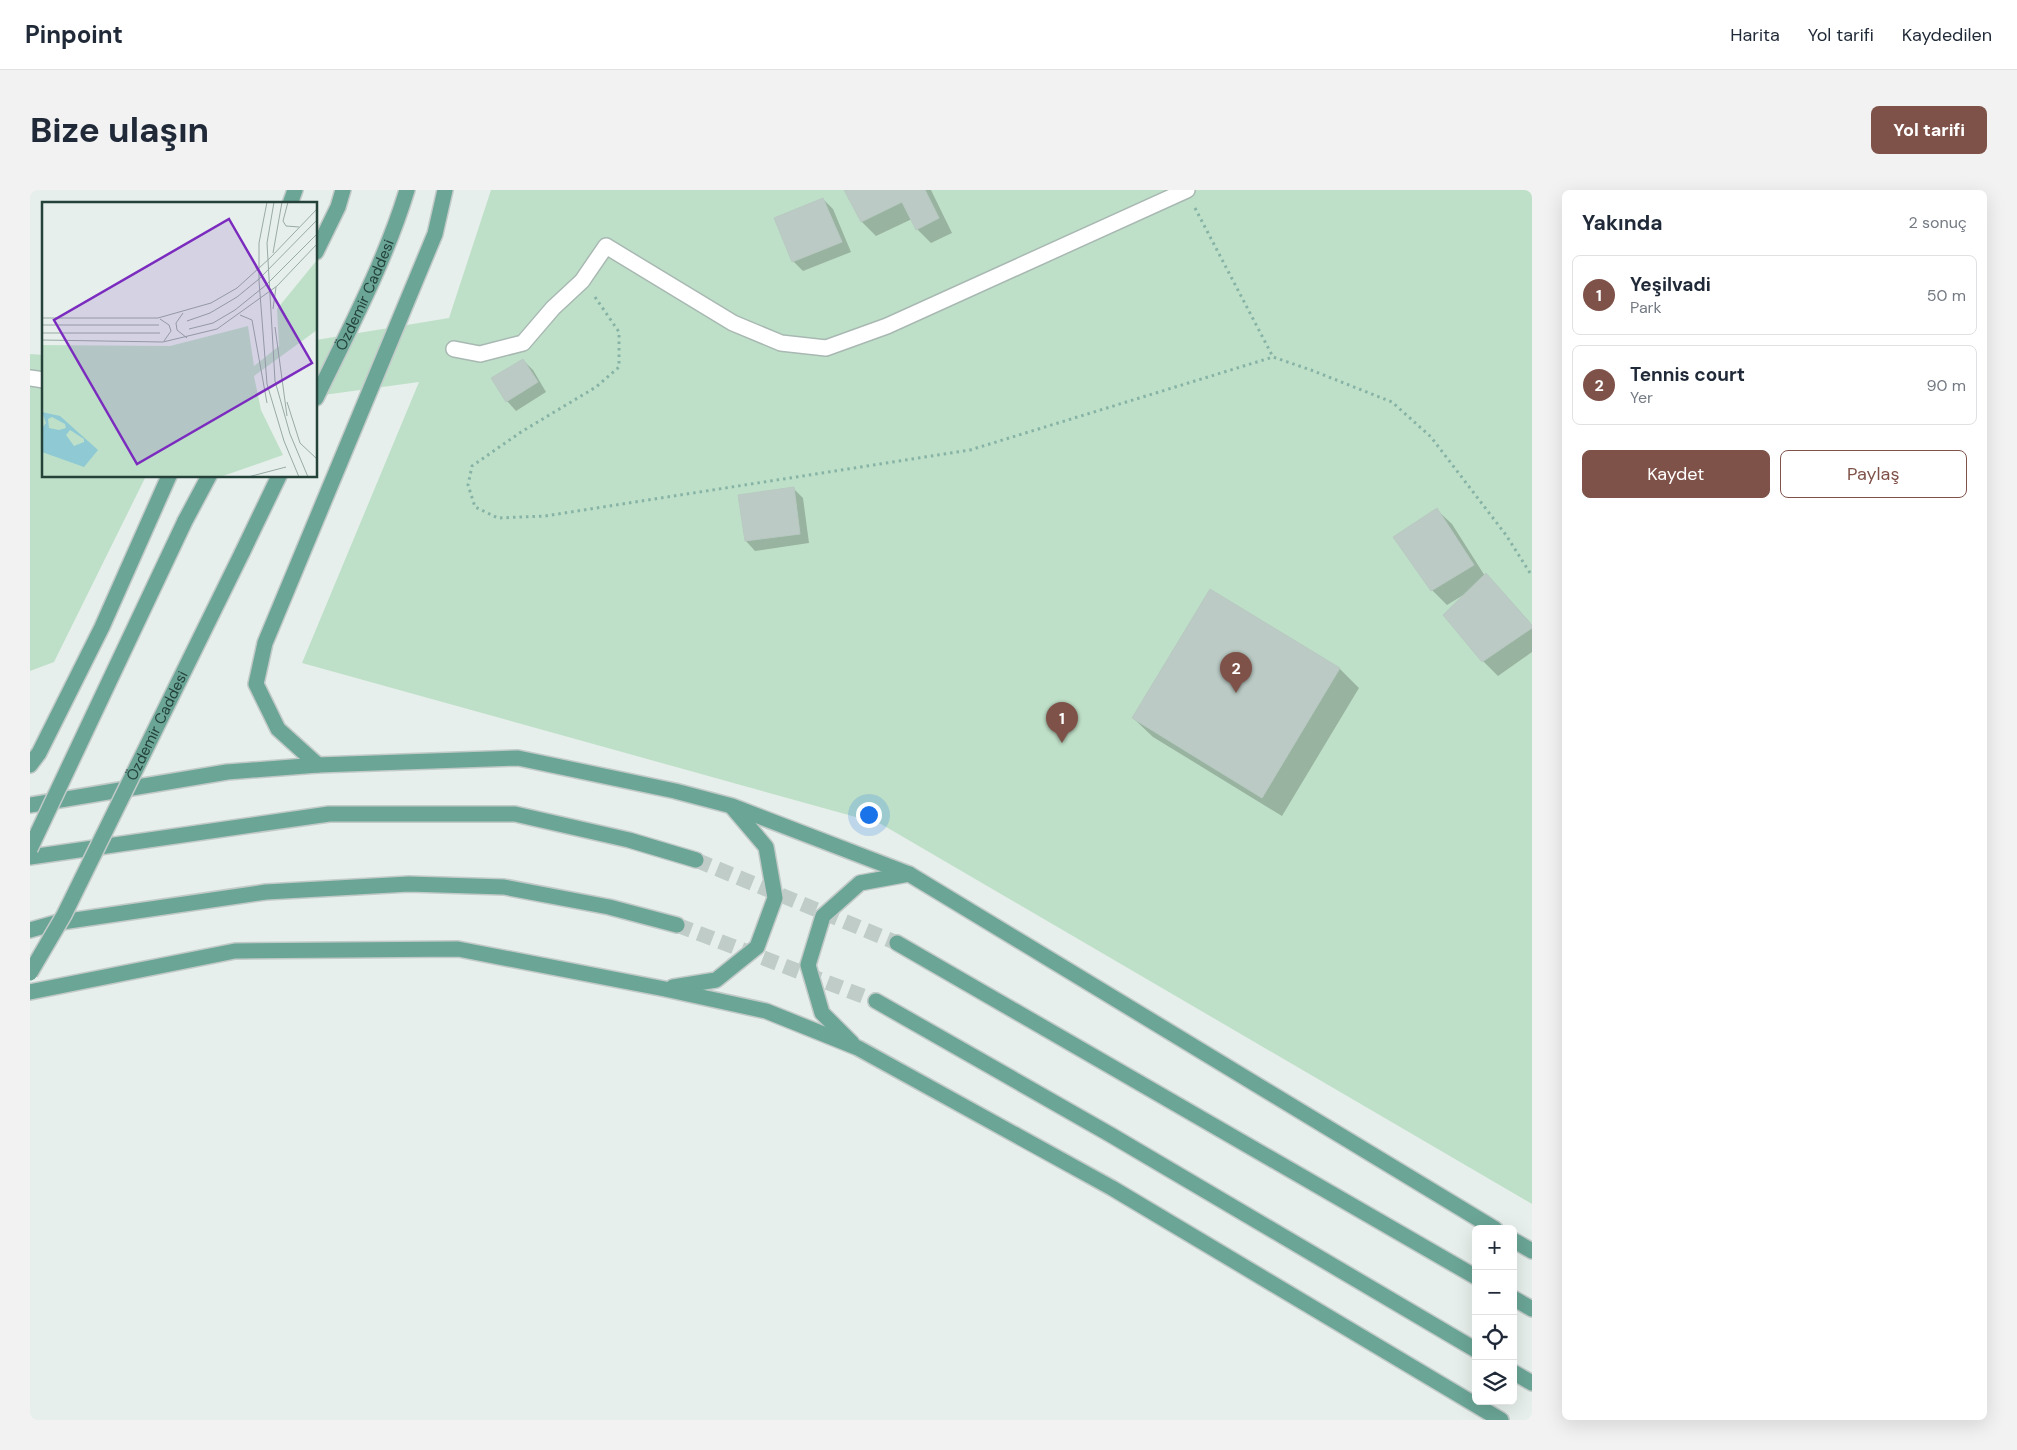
<!DOCTYPE html>
<html lang="tr">
<head>
<meta charset="utf-8">
<style>
	:root { --surface:#fff; --page:#f2f2f3; --text:#1f2937; --muted:#747a83; --line:#e0e1e3; --accent:#7f5249 }
	body { margin:0; font-family:"DM Sans",sans-serif; background:var(--page); color:var(--text) }
	.controls { position:absolute; right:15px; bottom:15px; display:grid; overflow:hidden; border-radius:8px; box-shadow:0 5px 20px #0002 }
	.controls button { width:45px; height:45px; display:grid; place-items:center; padding:0; border:0; border-bottom:1px solid var(--line); background:var(--surface); color:var(--text); font:25px sans-serif }
	.you { position:absolute; left:838px; top:624px; width:18px; height:18px; margin:-12px; border:4px solid #fff; border-radius:50%; background:#1a73e8; box-shadow:0 0 0 8px #1a73e833 }
	.badge { display:grid; place-items:center; width:32px; height:32px; border-radius:50%; background:var(--accent); color:#fff; font-size:16px; font-weight:700 }
	.pin { position:absolute; translate:-50% -41px; filter:drop-shadow(0 1px 2px #0008) }
	.pin::after { content:''; position:absolute; top:26px; width:18px; height:15px; background:inherit; clip-path:polygon(0 0,100% 0,50% 100%) }
	.list { margin:0; padding:0; list-style:none }
	h2 { display:flex; justify-content:space-between; align-items:center; height:65px; margin:0; padding:0 20px; font-size:21px }
	h2 small { font-size:16px; font-weight:400; color:var(--muted) }
	.list li { display:grid; grid-template-columns:32px 1fr auto; gap:15px; align-items:center; box-sizing:border-box; height:80px; margin:0 10px 10px; padding:0 10px; border:1px solid var(--line); border-radius:8px }
	.list b { display:block; font-size:19px; white-space:nowrap }
	.list p { margin:0; font-size:16px; white-space:nowrap; color:var(--muted) }
	.list em { font-size:16px; font-style:normal; color:var(--muted) }
	.actions { display:flex; gap:10px; padding:15px 20px }
	.actions a { flex:1; padding:11px 0; border:1px solid var(--accent); border-radius:8px; text-align:center; font-size:18px; color:var(--accent) }
	.actions .main { background:var(--accent); color:#fff }
	.icon { flex:none; width:28px; height:28px; fill:none; stroke:currentColor; stroke-width:2; stroke-linecap:round; stroke-linejoin:round }
	.map { position:relative; flex:none; width:1502px; height:1230px; overflow:hidden; border-radius:8px }
	header { display:flex; align-items:center; gap:30px; box-sizing:border-box; height:70px; padding:0 25px; background:var(--surface); border-bottom:1px solid var(--line) }
	header strong { font-size:24px }
	nav { display:flex; gap:28px; margin-inline-start:auto; font-size:18px }
	.intro { display:flex; align-items:center; justify-content:space-between; box-sizing:border-box; height:120px; padding:0 30px }
	h1 { margin:0; font-size:35px }
	.button { padding:12px 22px; border-radius:8px; background:var(--accent); color:#fff; font-size:18px; font-weight:700 }
	main { display:flex; gap:30px; padding:0 30px }
	aside { flex:1; background:var(--surface); border-radius:8px; box-shadow:0 5px 20px #0002 }
	.map>svg:first-child { display:block }
	.green { fill:#bfe0c8 }
	.shadow { fill:#0003 }
	.building { fill:#bbcac4; stroke:#b8c9c2 }
	.lines { fill:none; stroke-linecap:round; stroke-linejoin:round }
	.primary-tunnel { stroke:#bfccc8; stroke-width:15; stroke-dasharray:15 8; stroke-linecap:butt }
	.lane-casing { stroke:#a8b8b2; stroke-width:18 }
	.primary-casing { stroke:#c2cac8; stroke-width:18 }
	.path { stroke:#86b3a5; stroke-width:3; stroke-dasharray:2.5 4; stroke-linecap:butt }
	.lane { stroke:#fff; stroke-width:15 }
	.primary { stroke:#6aa596; stroke-width:15 }
	.primary-bridge-casing { stroke:#c2cac8; stroke-width:18; stroke-linecap:butt }
	.primary-bridge { stroke:#6aa596; stroke-width:15 }
	.labels { text-anchor:middle; dominant-baseline:central; stroke-width:5; stroke-linejoin:round; paint-order:stroke }
	.street-label { font-size:15px; fill:#24423a; stroke:#f7fbf9 }
	.inset-road { fill:none; stroke:#98aaa4; stroke-width:1 }
	.view { fill:#7b2cbf; fill-opacity:0.15; stroke:#7b2cbf; stroke-width:2.5 }
	.inset-edge { fill:none; stroke:#24423a; stroke-width:2.5 }
</style>
</head>
<body>
<header>
<strong>Pinpoint</strong>
<nav><a>Harita</a><a>Yol tarifi</a><a>Kaydedilen</a></nav>
</header>
<div class="intro"><h1>Bize ulaşın</h1><a class="button">Yol tarifi</a></div>
<main>
<div class="map">
<svg width="1502" height="1230" viewBox="0 0 1502 1230">
	<rect width="100%" height="100%" fill="#e6efeb"/>
	<path class="green" d="M461 0H1502V1014L851 634 272 473 389 192 286 206V150L419 128Z
		M0 164 14 165V286H116L24 472 0 481Z"/>
	<path class="shadow" d="M816 0H901L922 43 901 53 887 39 882 29 846 46 832 32Z
		M793 9 803 19 821 62 773 81 763 71Z
		M493 170 503 180 516 202 486 221 477 211Z
		M763 298 773 308 779 353 725 361 716 351Z
		M1407 320 1422 334 1455 386 1456 385 1471 400 1502 435V462L1468 486 1453 471 1415 425 1435 404 1417 415 1402 400Z
		M1181 401 1310 479 1329 498 1252 626 1123 547 1103 528Z"/>
	<path class="building" d="M814 0H895L909 28 886 40 872 12 831 32Z
		M793 8 812 52 762 72 744 28Z
		M493 169 508 192 476 212 461 188Z
		M764 297 770 344 715 351 708 305Z
		M1407 318 1444 375 1401 401 1363 347Z
		M1456 383 1502 435V438L1452 472 1413 425Z
		M1180 399 1310 478 1232 608 1102 528Z"/>
	<g class="lines">
		<path class="primary-tunnel" d="M666 670 867 753
			M647 735 846 811"/>
		<g class="lane-casing">
			<path id="lane" d="M424 159 450 164 493 153 523 118 552 91 576 56 703 133 751 153 796 158 857 136 1157 0
				M0 188 14 190"/>
		</g>
		<g class="primary-casing">
			<g id="primary">
				<path d="M260 14 265 0"/>
				<path d="M286 62 308 17 313 0"/>
				<path id="s1" d="M286 208C319 140 355 72 377 0"/>
				<path d="M155 331 179 286"/>
				<path d="M212 363 249 286"/>
				<path d="M0 575 9 563 72 437 139 286"/>
				<path d="M288 575 248 539 226 494 235 453 405 44 415 0"/>
				<path d="M0 615 197 582 288 575 488 568 645 601 702 616 879 684 1465 1039"/>
				<path d="M0 667 299 624H485L599 650 666 670"/>
				<path d="M0 740 25 733 236 702 379 694 474 697 579 717 647 735"/>
				<path d="M867 753 1446 1087"/>
				<path d="M643 797 686 790 727 757 745 708 736 657 702 617"/>
				<path d="M0 802 205 761 428 759 635 799 736 821 828 858 1082 998 1471 1230"/>
				<path d="M846 811 1081 945 1446 1160"/>
				<path d="M822 853 792 823 778 775 793 726 830 693 879 684"/>
				<path d="M1483 1050 1502 1061"/>
				<path d="M1483 1108 1502 1119"/>
				<path d="M1483 1182 1502 1193"/>
			</g>
		</g>
		<path class="path" d="M1165 18 1243 167
			M565 107 589 142V177L566 197 491 242 442 276 438 295 445 317 468 328 515 326 940 260 1243 167 1281 180 1362 212 1401 247 1476 345 1502 386"/>
		<use href="#lane" class="lane"/>
		<use href="#primary" class="primary"/>
		<g class="primary-bridge-casing">
			<g id="primary-bridge">
				<path d="M0 659 155 331"/>
				<path id="s2" d="M0 783 34 725 212 363"/>
			</g>
		</g>
		<use href="#primary-bridge" class="primary-bridge"/>
	</g>
	<g class="labels">
		<g class="street-label">
			<text stroke="none"><textPath href="#s1" startOffset="114">Özdemir Caddesi</textPath></text>
			<text stroke="none"><textPath href="#s2" startOffset="278">Özdemir Caddesi</textPath></text>
		</g>
	</g>
	<g transform="translate(12 12)">
		<rect width="275" height="275" fill="#e6efeb"/>
		<path d="M275 58V128L212 174 219 208 241 253 178 275H0V143L128 144 206 124 212 164 237 144 235 107Z" fill="#bfe0c8"/>
		<path d="M0 210 18 214 56 248 42 265 0 250V226L4 221ZM10 215 23 222 24 226 17 228 7 226 6 217ZM28 228 42 237V240L32 244 24 233Z" fill="#8ec9d4" fill-rule="evenodd"/>
		<path class="inset-road" d="M225 0 217 41V79L225 182 242 239 257 275M232 0 225 41 233 179 248 232 266 275M246 0 241 19 244 24 257 25M231 51 240 0M231 107 234 85M141 111 134 121 135 128 145 136M198 113 210 118 225 201M0 116H116L169 101 195 86 228 56 275 7M118 117 127 123 129 129 122 139M145 119 168 111 195 95 217 77 275 18M0 123H117M233 125 245 214M147 127 171 121 193 108 224 83 275 32M0 131H118M0 138 121 140 175 127 235 84 275 42M245 200 258 241 275 257M206 275 244 265"/>
		<path class="view" d="M187 17 270 161 95 262 12 118Z"/>
		<rect width="275" height="275" class="inset-edge"/>
	</g>
</svg>
<div class="controls">
<button>+</button>
<button>−</button>
<button><svg class="icon" aria-label="locate" viewBox="0 0 24 24"><circle cx="12" cy="12" r="6"/><path d="M12 2v4M12 18v4M2 12h4M18 12h4"/></svg></button>
<button><svg class="icon" aria-label="layers" viewBox="0 0 24 24"><path d="M12 4l9 5-9 5-9-5zM3 14l9 5 9-5"/></svg></button>
</div>
<div class="you"></div>
<div class="pin badge" style="left:1032px;top:553px">1</div>
<div class="pin badge" style="left:1206px;top:503px">2</div>
</div>
<aside>
<h2>Yakında<small>2 sonuç</small></h2>
<ul class="list">
<li><span class="badge">1</span><div><b>Yeşilvadi</b><p>Park</p></div><em>50 m</em></li>
<li><span class="badge">2</span><div><b>Tennis court</b><p>Yer</p></div><em>90 m</em></li>
</ul>
<div class="actions"><a class="main">Kaydet</a><a>Paylaş</a></div>
</aside>
</main>
</body>
</html>
